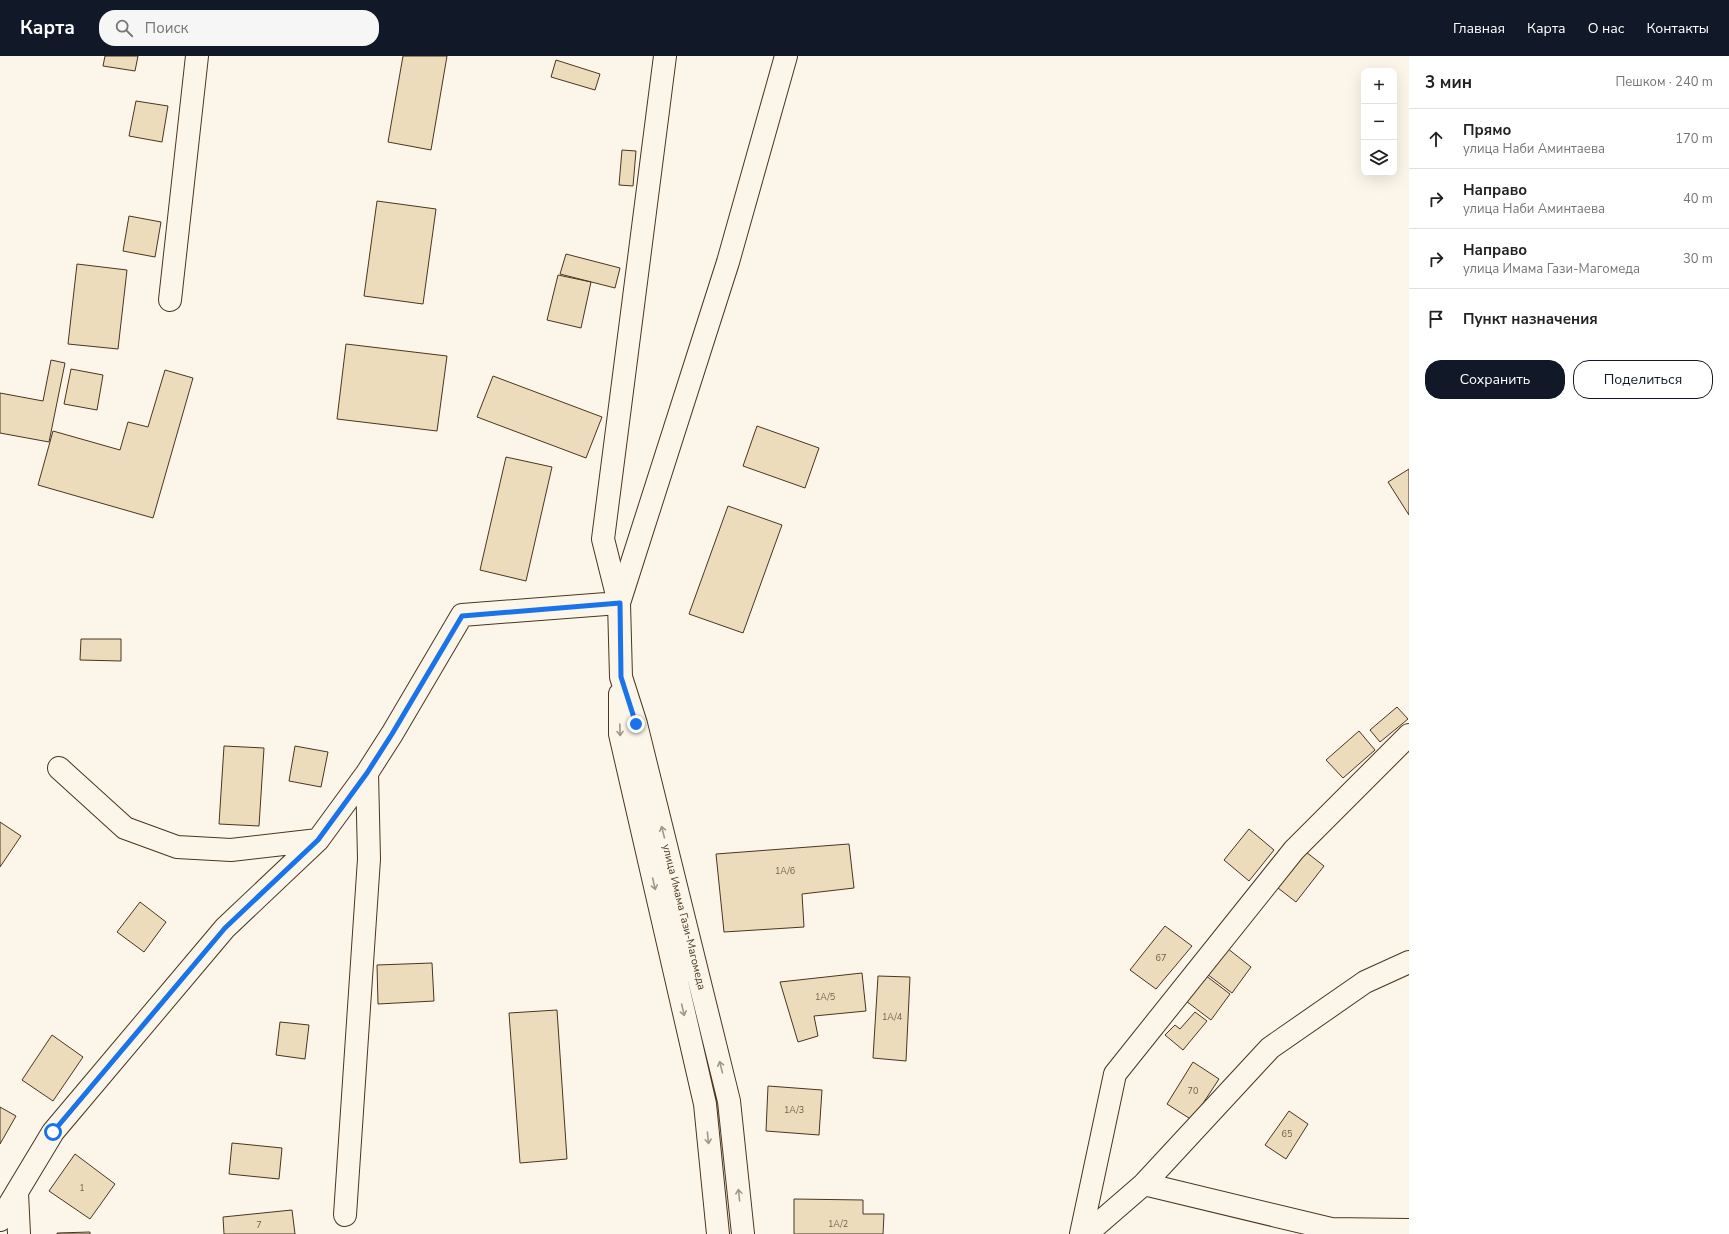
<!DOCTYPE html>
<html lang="ru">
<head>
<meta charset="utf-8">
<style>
	:root { --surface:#fff; --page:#f6f6f6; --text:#222; --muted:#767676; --line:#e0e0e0; --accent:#111827 }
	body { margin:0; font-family:"Nunito Sans",sans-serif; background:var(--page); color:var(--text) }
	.controls { position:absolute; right:12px; top:12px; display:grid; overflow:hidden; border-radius:8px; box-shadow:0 4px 16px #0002 }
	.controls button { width:36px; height:36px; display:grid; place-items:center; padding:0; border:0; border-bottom:1px solid var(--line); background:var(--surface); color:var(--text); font:20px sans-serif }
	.stop { position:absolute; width:12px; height:12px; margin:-9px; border:3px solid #1a73e8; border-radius:50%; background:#fff }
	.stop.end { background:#1a73e8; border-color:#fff; box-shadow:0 1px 4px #0008 }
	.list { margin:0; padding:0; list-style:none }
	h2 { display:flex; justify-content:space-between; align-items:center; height:52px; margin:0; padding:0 16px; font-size:17px }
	h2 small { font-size:13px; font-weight:400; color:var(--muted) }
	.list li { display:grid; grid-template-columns:26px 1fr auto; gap:12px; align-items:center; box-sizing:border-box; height:60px; padding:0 16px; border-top:1px solid var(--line) }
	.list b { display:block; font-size:15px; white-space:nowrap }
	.list p { margin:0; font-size:13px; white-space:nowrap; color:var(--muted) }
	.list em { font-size:13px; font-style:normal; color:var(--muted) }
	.actions { display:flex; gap:8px; padding:12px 16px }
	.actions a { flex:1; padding:9px 0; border:1px solid var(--accent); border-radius:16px; text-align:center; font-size:14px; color:var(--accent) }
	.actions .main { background:var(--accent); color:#fff }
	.icon { flex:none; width:22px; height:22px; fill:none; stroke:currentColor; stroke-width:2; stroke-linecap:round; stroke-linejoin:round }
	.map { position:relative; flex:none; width:1409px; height:1178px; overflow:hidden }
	header { display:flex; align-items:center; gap:24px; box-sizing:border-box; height:56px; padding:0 20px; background:var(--accent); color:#fff }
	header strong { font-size:19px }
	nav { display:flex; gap:22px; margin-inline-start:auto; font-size:14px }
	.search { width:280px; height:36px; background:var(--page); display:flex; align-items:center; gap:10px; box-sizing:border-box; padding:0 14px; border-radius:16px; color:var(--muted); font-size:15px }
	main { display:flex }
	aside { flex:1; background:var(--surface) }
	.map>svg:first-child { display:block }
	.building { fill:#ecdcbc; stroke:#4a3520 }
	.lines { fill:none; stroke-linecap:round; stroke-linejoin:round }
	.minor-casing { stroke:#4a3520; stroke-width:24 }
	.major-casing { stroke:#4a3520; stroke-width:24 }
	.minor { stroke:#fbf6e9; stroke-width:22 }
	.major { stroke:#fbf6e9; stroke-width:22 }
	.oneway { stroke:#a29684 }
	.route { stroke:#1a73e8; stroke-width:5 }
	.labels { text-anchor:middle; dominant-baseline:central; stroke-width:3; stroke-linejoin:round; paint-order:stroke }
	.number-label { font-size:9px; fill:#725f47 }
	.street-label { font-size:11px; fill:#4a3520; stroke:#fbf6e9 }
</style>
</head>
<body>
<header>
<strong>Карта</strong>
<div class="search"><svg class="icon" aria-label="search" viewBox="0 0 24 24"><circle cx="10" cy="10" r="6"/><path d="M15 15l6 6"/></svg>Поиск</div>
<nav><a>Главная</a><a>Карта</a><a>О нас</a><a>Контакты</a></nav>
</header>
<main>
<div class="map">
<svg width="1409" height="1178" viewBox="0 0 1409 1178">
	<rect width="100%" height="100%" fill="#fbf6e9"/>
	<path class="building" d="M105 0H138L135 15 103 10Z
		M403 0H447L431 94 388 86Z
		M556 4 600 18 595 34 551 21Z
		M136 45 168 50 162 86 129 80Z
		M622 94 636 95 633 130 619 129Z
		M377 145 436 153 423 248 364 240Z
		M129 160 161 166 155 201 123 195Z
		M566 198 620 212 615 232 560 218Z
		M77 208 127 214 118 293 68 288Z
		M558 219 591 226 581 272 547 264Z
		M346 288 447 300 437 375 337 363Z
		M51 304 65 307 49 386 0 377V337L43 345Z
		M71 313 103 319 97 354 64 348Z
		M165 314 193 322 153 462 38 429 53 375 120 394 128 366 148 371Z
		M493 320 602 361 586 402 477 361Z
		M757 370 819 392 805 432 743 410Z
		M506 401 552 411 526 525 480 514Z
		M1409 413V459L1388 426Z
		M728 450 782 469 743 577 689 558Z
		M81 583H121V605L80 604Z
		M1397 651 1408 663 1380 686 1370 674Z
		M1359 675 1375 694 1343 722 1326 704Z
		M224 690 264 692 259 770 219 768Z
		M295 690 328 696 321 731 289 725Z
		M0 766 21 780 0 811Z
		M1249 773 1274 794 1249 825 1224 804Z
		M849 788 854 832 802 838 804 871 724 876 716 798Z
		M1306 796 1324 810 1296 846 1278 832Z
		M140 846 166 866 144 896 117 876Z
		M1165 870 1192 890 1156 933 1130 914Z
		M1227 892 1251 911 1232 937 1207 918Z
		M432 907 434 945 378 948 377 909Z
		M862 917 866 955 814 960 818 980 798 986 780 926Z
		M1205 919 1230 938 1211 964 1186 945Z
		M878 920 910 921 906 1005 873 1002Z
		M557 954 567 1103 520 1107 509 957Z
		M1195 956 1207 965 1183 994 1165 979 1175 969 1180 973Z
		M280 966 309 969 305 1003 276 999Z
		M52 979 83 1001 53 1045 22 1024Z
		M1193 1006 1219 1023 1192 1064 1167 1048Z
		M768 1030 822 1034 819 1079 766 1075Z
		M0 1051 16 1060 0 1088Z
		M1289 1055 1308 1068 1286 1103 1265 1089Z
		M232 1087 282 1092 279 1123 229 1118Z
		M75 1098 115 1128 90 1163 49 1135Z
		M794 1143 863 1144V1158H884L883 1178H794Z
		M292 1154 295 1178H224L223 1161Z
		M90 1176V1178H57V1177Z"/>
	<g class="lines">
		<g class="minor-casing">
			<path id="minor" d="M170 244 197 0
				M59 712 125 772 177 791 231 794 318 784
				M1144 1128 1331 1173 1409 1174
				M17 1137 19 1178
				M345 1159 369 803 367 717
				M0 1164 53 1076 225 872 318 784 367 717 392 678 462 559 619 547 603 483 665 0
				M1081 1178 1115 1018 1294 794 1409 679
				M1091 1178 1092 1173 1144 1128 1270 992 1365 926 1409 906"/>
		</g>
		<g class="major-casing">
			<path id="major" d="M620 638V678L705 1048 718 1178
				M743 1178 729 1045 636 668 621 621 619 547 728 206 786 0"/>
		</g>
		<use href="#minor" class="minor"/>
		<use href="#major" class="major"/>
	</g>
	<defs><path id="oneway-shaft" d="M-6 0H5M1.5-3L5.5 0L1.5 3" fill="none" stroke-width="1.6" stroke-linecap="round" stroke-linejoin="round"/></defs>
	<g class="oneway">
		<use href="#oneway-shaft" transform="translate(620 674) rotate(88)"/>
		<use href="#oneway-shaft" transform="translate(663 776) rotate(-104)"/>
		<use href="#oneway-shaft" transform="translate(654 828) rotate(77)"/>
		<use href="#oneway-shaft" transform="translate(683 954) rotate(77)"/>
		<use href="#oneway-shaft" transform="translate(721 1011) rotate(-104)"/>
		<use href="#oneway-shaft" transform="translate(708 1082) rotate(84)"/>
		<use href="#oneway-shaft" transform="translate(739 1139) rotate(-96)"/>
	</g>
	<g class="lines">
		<path class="route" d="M53 1076 225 872 318 784 367 717 392 678 462 560 620 547 621 621 636 668"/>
	</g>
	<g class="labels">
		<g class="number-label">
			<text x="785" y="815">1А/6</text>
			<text x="1161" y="902">67</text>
			<text x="825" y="941">1А/5</text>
			<text x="892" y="961">1А/4</text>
			<text x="1193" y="1035">70</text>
			<text x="794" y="1054">1А/3</text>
			<text x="1287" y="1078">65</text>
			<text x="82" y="1132">1</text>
			<text x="838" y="1168">1А/2</text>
			<text x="259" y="1169">7</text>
		</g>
		<g class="street-label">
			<text transform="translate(684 861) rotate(76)">улица Имама Гази-Магомеда</text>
		</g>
	</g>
</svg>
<div class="controls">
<button>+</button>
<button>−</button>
<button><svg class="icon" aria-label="layers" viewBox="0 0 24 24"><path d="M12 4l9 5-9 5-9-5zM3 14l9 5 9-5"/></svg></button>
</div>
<div class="stop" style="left:53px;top:1076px"></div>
<div class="stop end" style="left:636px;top:668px"></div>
</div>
<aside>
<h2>3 мин<small>Пешком · 240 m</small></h2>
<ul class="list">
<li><svg class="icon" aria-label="ahead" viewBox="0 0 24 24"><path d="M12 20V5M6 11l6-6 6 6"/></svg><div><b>Прямо</b><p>улица Наби Аминтаева</p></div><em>170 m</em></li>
<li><svg class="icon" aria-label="right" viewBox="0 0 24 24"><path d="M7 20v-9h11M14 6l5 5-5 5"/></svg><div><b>Направо</b><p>улица Наби Аминтаева</p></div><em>40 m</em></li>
<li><svg class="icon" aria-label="right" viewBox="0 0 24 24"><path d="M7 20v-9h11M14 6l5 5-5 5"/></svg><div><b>Направо</b><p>улица Имама Гази-Магомеда</p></div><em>30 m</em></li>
<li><svg class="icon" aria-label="arrive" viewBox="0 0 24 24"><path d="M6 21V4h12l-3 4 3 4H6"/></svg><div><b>Пункт назначения</b></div></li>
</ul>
<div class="actions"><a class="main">Сохранить</a><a>Поделиться</a></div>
</aside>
</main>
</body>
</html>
